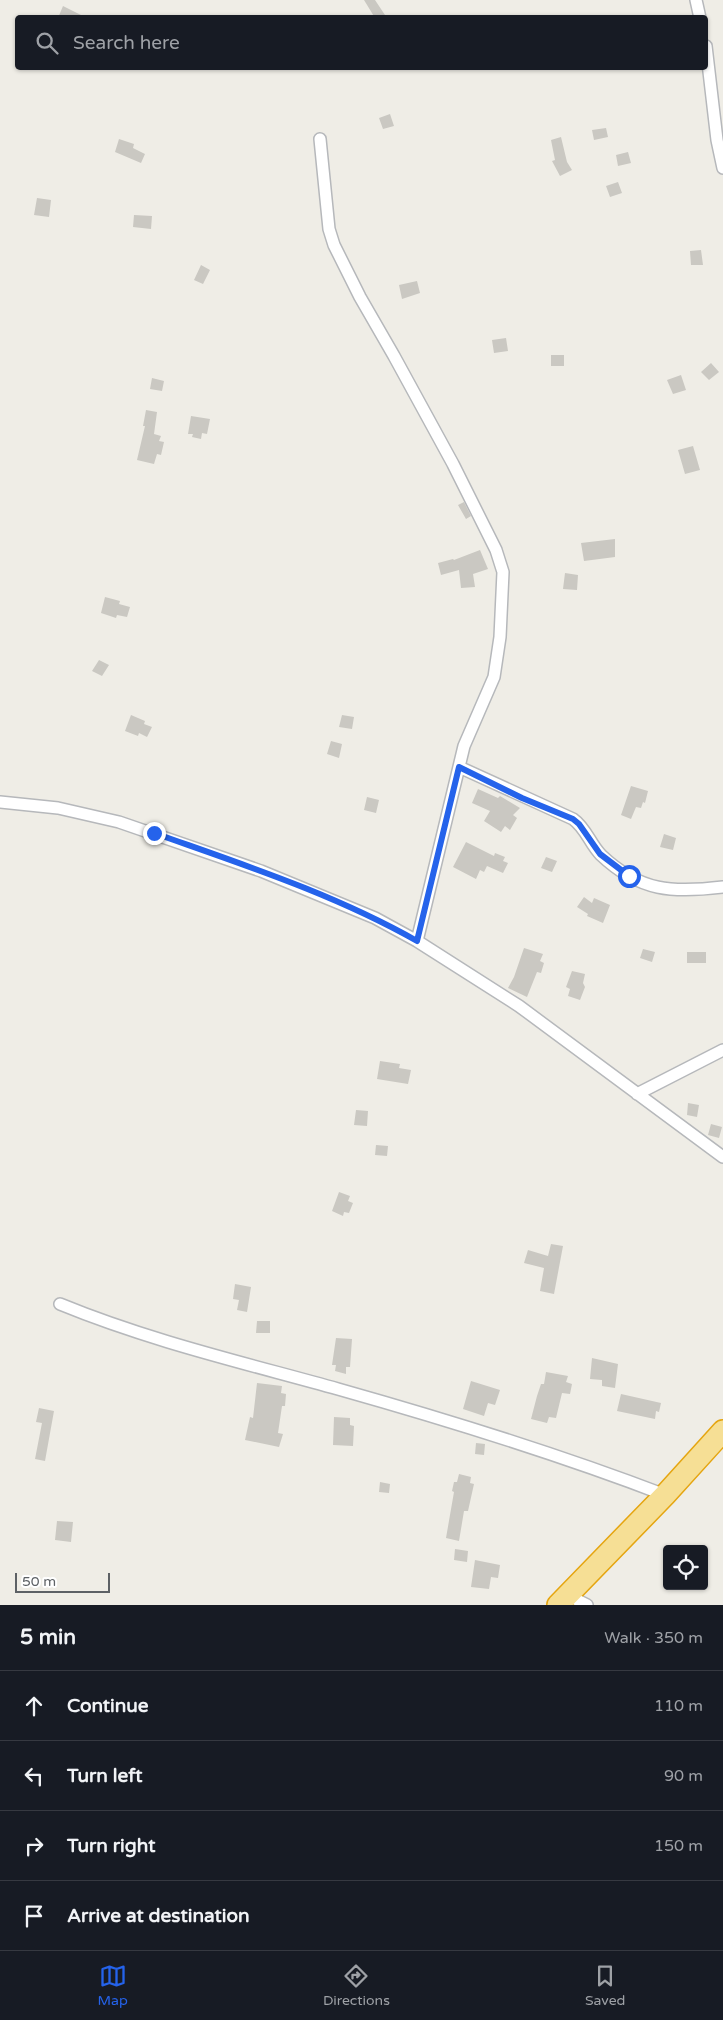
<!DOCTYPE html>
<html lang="en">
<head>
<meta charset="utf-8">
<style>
	:root { --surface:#171b24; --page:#20242c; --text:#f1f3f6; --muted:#9ea1a6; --line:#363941; --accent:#2563eb }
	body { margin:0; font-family:"Varela Round",sans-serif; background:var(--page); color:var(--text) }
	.controls { position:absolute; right:15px; bottom:15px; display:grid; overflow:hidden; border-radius:5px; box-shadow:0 1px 4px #0004 }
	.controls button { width:45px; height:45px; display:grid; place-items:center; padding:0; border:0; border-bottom:1px solid var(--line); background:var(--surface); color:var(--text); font:25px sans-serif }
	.scale { position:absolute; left:15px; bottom:12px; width:95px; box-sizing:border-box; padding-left:5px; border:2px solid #5d6165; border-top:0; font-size:14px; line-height:18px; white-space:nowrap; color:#5d6165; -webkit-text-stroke:4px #fff; paint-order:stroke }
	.stop { position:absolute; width:15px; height:15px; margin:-11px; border:4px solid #2563eb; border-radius:50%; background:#fff }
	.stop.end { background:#2563eb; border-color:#fff; box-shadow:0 1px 5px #0008 }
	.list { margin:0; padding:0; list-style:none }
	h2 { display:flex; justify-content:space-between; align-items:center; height:65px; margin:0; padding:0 20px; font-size:21px }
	h2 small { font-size:16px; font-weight:400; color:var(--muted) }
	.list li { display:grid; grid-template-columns:32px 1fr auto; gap:15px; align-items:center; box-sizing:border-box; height:70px; padding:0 20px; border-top:1px solid var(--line) }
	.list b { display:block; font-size:19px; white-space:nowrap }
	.list em { font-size:16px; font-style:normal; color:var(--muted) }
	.icon { flex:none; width:28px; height:28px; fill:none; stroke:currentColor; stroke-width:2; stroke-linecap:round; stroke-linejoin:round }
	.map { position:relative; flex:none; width:723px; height:1605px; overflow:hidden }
	.search { position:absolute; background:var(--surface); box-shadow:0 1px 4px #0004; left:15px; right:15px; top:15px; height:55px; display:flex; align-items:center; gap:12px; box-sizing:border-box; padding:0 18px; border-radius:5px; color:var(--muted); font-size:19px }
	.sheet { height:345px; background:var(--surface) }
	nav { display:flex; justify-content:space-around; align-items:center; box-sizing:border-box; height:70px; border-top:1px solid var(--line); background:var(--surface); font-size:14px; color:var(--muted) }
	nav a { display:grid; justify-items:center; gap:2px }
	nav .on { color:var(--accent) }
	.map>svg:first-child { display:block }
	.building { fill:#cac8c2 }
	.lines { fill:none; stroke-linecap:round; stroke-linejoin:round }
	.street-casing { stroke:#b6b8bb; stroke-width:14 }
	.highway-casing { stroke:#e5a510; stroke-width:24 }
	.street { stroke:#fff; stroke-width:11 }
	.highway { stroke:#f6df95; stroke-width:21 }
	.route { stroke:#2563eb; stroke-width:6 }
</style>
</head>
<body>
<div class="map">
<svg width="723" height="1605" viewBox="0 0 723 1605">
	<rect width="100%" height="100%" fill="#efede6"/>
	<path class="building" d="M364 0H375L387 18H375Z
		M63 6 87 18H58Z
		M390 114 394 126 383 129 379 118Z
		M606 128 608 137 594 140 592 130Z
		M561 137 567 162 572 170 560 176 552 161 555 160 551 140Z
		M119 139 134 144 133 148 145 154 141 163 115 152Z
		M628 152 631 163 618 166 616 155Z
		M618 182 622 193 610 197 606 186Z
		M37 198 51 200 49 217 34 215Z
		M134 215 152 216 151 229 133 227Z
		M701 250 703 265H691L690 251Z
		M201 265 210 270 203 284 194 280Z
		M417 281 420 293 402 299 399 285Z
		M506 338 508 351 494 353 492 340Z
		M551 355H564V366H551Z
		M711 363 719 372 709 380 701 372Z
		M681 375 686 390 673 394 667 380Z
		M152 378 164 381 162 391 150 389Z
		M146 410 157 412 154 434 161 436 159 441 164 442 161 455 157 454 154 464 137 460 145 426H143Z
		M191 416 210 419 207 434 202 433 201 439 192 437 193 434H188Z
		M693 446 700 470 685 474 678 450Z
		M464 502 471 516 466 519 458 505Z
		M615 539V557L584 561 581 543Z
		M480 550 488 569 473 574 475 587 461 588 459 570 441 575 438 563 453 559 454 560Z
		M565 573 578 575 577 590 563 589Z
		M105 597 120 601 119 604 130 607 127 617 117 615 116 618 101 613Z
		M99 660 109 665 102 676 92 671Z
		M131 715 145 721 144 724 152 727 147 737 139 733 138 736 125 731Z
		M342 715 354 717 352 729 339 727Z
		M331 741 342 744 339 758 327 754Z
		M631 786 648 791 645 803 643 802 641 808 636 807 631 819 621 815Z
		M478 789 498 798 500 796 520 808 513 815 517 818 510 830 505 826 501 832 484 821 490 811 472 803Z
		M367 797 379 800 376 813 364 810Z
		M664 834 676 838 673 850 660 847Z
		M466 842 494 856 495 853 505 857 503 861 508 863 503 873 487 866 484 872 480 870 476 879 453 867Z
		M546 857 557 861 552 872 541 868Z
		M584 897 592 903 594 898 610 905 603 923 587 916 588 914 577 907Z
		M524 948 543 954 540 961 544 963 541 973 537 972 527 997 508 988 514 977Z
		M643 949 655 952 652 962 640 958Z
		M687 952H706V963H687Z
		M572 971 585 974 583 983 585 987 580 1000 568 996 570 989 566 987Z
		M380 1061 400 1064 399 1068 411 1070 408 1084 377 1079Z
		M688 1103 699 1105 697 1117 687 1115Z
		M356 1110 368 1111 367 1126 354 1125Z
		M711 1124 722 1127 719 1138 708 1135Z
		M376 1145 388 1146 387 1156 375 1155Z
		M339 1192 350 1196 348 1201 353 1203 349 1213 344 1212 343 1216 332 1211Z
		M551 1244 563 1246 554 1294 540 1291 544 1268 524 1263 528 1250 548 1256Z
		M235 1284 251 1287 247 1312 237 1310 239 1300 233 1299Z
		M257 1321H270V1333H256Z
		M336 1338 352 1339 350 1367H346V1374L335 1371 336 1365H332Z
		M592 1358 618 1364 615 1388 602 1386V1380L590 1379Z
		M546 1372 568 1376 566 1382 572 1384 570 1394 562 1393 556 1418 549 1417 547 1423 531 1419 537 1396 541 1384H544Z
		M471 1381 500 1390 495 1405 488 1403 484 1416 463 1409Z
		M257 1383 282 1386 281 1393 286 1394 285 1406H282L278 1433 283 1434 279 1447 245 1440 250 1417 253 1418Z
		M621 1394 661 1403 659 1412 656 1411 655 1419 617 1411Z
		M39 1408 54 1411 45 1461 35 1459 42 1423 36 1422Z
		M334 1417 350 1418V1425L354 1426 353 1446 333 1445Z
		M476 1443 485 1444 484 1455 475 1454Z
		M459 1474 471 1477 470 1483 474 1484 468 1511H464L459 1541 446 1538 454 1492 452 1491 454 1482H457Z
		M380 1482 390 1484 389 1493 379 1492Z
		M57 1521 73 1522 71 1542 55 1540Z
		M455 1549 468 1551 467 1562 454 1560Z
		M475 1560 500 1565 498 1578 491 1577 489 1589 471 1587Z"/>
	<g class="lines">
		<g class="street-casing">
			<path id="street" d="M696 0 700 18
				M706 46 717 140 723 168
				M320 139 329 229 334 245 360 297 394 356 453 464 496 550 503 572 500 637 494 677 464 746 417 941
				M459 767 573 819C586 828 590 844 601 855 640 892 673 893 723 887
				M0 802 58 808 119 822 261 871 375 918 417 941 519 1006 723 1157
				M637 1094 723 1050
				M60 1304C150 1341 245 1363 338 1389 448 1420 558 1454 665 1495
				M567 1595 587 1605"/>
		</g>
		<g class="highway-casing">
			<path id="highway" d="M558 1605 665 1495 723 1431"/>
		</g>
		<use href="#street" class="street"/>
		<use href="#highway" class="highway"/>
	</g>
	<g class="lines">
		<path class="route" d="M154 833C244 865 334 894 417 941L459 767 522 798 573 819 579 824 600 854 629 876"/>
	</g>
</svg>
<div class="controls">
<button><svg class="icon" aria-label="locate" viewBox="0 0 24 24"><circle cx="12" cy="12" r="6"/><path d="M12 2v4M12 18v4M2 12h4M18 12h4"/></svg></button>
</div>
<div class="scale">50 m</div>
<div class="stop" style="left:629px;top:876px"></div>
<div class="stop end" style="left:154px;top:833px"></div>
<div class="search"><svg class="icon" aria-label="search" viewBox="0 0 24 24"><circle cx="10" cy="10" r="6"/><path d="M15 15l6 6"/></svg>Search here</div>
</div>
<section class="sheet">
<h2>5 min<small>Walk · 350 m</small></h2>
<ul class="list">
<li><svg class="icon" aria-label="ahead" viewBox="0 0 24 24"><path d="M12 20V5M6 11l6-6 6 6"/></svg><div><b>Continue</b></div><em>110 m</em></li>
<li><svg class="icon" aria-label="left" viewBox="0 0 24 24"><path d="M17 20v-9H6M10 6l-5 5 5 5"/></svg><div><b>Turn left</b></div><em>90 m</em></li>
<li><svg class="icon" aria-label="right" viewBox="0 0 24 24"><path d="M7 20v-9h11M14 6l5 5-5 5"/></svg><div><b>Turn right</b></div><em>150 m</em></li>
<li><svg class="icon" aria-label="arrive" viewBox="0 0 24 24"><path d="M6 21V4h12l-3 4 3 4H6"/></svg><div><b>Arrive at destination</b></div></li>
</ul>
</section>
<nav>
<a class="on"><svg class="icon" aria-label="map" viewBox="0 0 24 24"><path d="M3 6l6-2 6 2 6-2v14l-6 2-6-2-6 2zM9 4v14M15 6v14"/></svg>Map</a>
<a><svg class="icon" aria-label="directions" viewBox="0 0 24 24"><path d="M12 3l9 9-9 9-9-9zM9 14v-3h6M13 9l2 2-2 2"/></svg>Directions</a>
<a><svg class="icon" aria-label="saved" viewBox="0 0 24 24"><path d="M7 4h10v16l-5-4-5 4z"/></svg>Saved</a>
</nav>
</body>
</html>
